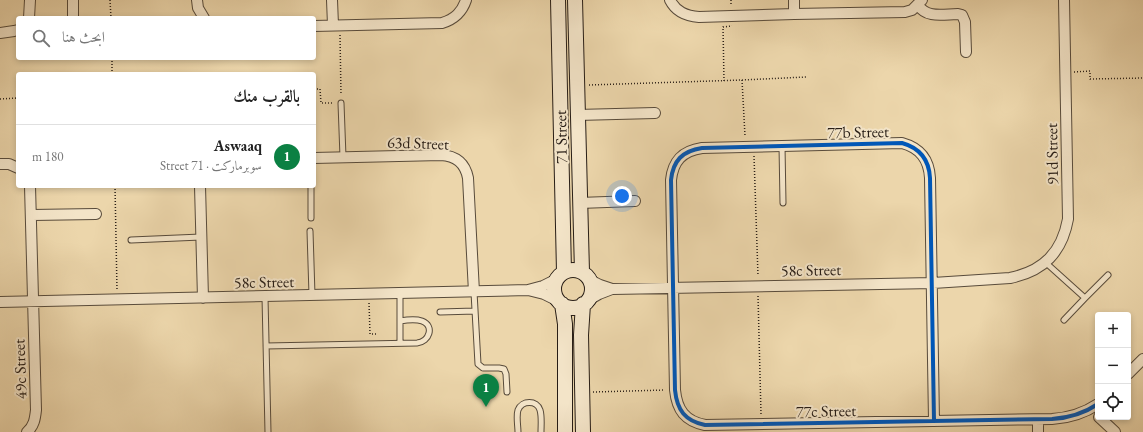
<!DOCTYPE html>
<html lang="ar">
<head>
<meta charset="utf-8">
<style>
	:root { --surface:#fff; --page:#f6f6f6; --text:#222; --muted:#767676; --line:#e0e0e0; --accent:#0b8043 }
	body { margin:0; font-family:"EB Garamond",Amiri,serif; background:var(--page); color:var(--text); direction:rtl }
	.controls { position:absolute; right:12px; bottom:12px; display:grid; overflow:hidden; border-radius:4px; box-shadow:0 2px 6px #0003 }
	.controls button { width:36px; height:36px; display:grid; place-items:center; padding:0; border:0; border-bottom:1px solid var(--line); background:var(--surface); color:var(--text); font:20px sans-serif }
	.you { position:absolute; left:622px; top:196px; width:14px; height:14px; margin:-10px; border:3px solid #fff; border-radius:50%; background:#1a73e8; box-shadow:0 0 0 6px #1a73e833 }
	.badge { display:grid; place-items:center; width:26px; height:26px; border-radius:50%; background:var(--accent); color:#fff; font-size:13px; font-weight:700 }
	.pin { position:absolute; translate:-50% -33px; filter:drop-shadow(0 1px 2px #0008) }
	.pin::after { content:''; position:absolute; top:21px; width:14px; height:12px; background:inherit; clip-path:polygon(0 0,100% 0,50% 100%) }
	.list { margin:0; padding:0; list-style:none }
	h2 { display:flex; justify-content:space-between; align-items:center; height:52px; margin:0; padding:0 16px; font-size:17px }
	h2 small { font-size:13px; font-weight:400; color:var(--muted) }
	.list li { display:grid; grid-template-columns:26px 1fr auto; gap:12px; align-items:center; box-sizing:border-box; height:64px; padding:0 16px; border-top:1px solid var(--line) }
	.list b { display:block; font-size:15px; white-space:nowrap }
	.list p { margin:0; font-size:13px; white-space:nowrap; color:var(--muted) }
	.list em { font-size:13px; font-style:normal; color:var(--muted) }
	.icon { flex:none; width:22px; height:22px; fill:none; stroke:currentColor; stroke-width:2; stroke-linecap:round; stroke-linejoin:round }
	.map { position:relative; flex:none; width:1143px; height:432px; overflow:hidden; direction:ltr }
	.search { position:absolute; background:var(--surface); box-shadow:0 2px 6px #0003; left:16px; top:16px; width:300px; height:44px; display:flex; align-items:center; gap:10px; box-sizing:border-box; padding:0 14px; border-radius:4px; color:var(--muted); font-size:15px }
	.panel { position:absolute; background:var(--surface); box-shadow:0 2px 6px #0003; left:16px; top:72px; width:300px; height:116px; border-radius:4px; direction:rtl }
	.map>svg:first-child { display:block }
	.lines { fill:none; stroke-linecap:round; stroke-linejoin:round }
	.lane-casing { stroke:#584b3b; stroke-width:7 }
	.street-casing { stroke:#584b3b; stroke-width:12 }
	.secondary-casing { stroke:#271d16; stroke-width:16 }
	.path { stroke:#271d16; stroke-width:1.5; stroke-dasharray:1 2; stroke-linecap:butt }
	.lane { stroke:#f3e4c8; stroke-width:5 }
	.street { stroke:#f3e4c8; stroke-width:10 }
	.secondary { stroke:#f3e4c8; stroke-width:14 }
	.cycleway-casing { stroke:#f3e4c8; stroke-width:6 }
	.cycleway { stroke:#0057b8; stroke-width:4 }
	.labels { text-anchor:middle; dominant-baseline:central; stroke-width:4; stroke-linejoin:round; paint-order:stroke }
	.street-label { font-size:16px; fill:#271d16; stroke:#f3e4c8 }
</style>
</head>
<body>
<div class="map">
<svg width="1143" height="432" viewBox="0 0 1143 432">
	<rect width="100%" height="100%" fill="#ecd6ab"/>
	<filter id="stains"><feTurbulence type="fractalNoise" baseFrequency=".005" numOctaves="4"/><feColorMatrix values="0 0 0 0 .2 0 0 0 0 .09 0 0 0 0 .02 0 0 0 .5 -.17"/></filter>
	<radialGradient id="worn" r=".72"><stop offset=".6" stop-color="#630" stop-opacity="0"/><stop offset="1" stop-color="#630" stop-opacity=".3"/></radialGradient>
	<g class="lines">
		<g class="lane-casing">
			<path id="lane" d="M341 103 343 157
				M782 146 783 203
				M311 186V218
				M310 231 312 295
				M131 240 201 237
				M1045 262 1085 298 1064 320
				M474 292 478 364 483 368H499L504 369 506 374 507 392
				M400 293V343
				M265 297 268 432
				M1085 298 1108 275
				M440 312 475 311
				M266 346 417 343C429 342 435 326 422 321 416 319 406 320 400 321
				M518 432C518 426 516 416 518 410 522 400 537 400 540 410 542 417 541 425 541 432"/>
		</g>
		<g class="street-casing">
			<path id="street" d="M73 0V18
				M197 0 198 8 204 18
				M332 0 333 25
				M670 0C676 12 686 16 699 17L794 14 905 12 912 10 922 0
				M794 0V14
				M918 5C927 19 944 14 958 14L962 15 965 22 966 52
				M29 18 30 0
				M314 26 442 23C455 19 462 12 466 0
				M0 33 14 31 18 30
				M577 115 655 113
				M314 158 441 155C456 156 465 163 468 178L474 292
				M0 164H9L18 168
				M200 186 203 298
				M579 203 635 201
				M32 215 96 214
				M588 279 600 285 612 289 933 283 1010 278C1044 271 1062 252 1068 219L1064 0
				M528 290 543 286 557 279
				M587 301 599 294 612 289
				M0 302 528 290 544 294 558 301
				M1128 374 1143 359
				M1099 417 1115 432
				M1038 420V432
				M934 421 930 178C929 159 920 148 902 143L702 148C682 151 673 161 671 180L675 390C677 410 685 421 705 425L1052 419C1069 418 1083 414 1098 404
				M27 432C34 426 35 419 36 410L30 186"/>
		</g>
		<g class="secondary-casing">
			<path id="secondary" d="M558 0 564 272
				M575 0 582 272
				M554 289a19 19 0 1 1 38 0a19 19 0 1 1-38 0Z
				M562 304 565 324V432
				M583 432 581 335 583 304"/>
		</g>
		<path class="path" d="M110 0 111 18
			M731 0V6
			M340 35 341 95
			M112 58V74
			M1074 72 1090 71V79L1143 78
			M742 80 745 136
			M724 81 723 27 732 26
			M589 85 742 80 806 77
			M314 89H320L321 103H333
			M0 99 18 98
			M754 156 758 276
			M115 186 117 290
			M758 296 761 414
			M369 303 370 334H376V336
			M593 392 665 390"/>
		<use href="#lane" class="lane"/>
		<use href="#street" class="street"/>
		<use href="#secondary" class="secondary"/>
		<g class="cycleway-casing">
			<path id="cycleway" d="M934 421 930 178C929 159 920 148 902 143L702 148C682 151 673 161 671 180L675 390C677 410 685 421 705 425L1052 419C1069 418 1083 414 1098 404"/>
		</g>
		<use href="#cycleway" class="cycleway"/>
	</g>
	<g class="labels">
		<g class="street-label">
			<text transform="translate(858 132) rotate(-1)">77b Street</text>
			<text transform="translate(561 137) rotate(-91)">71 Street</text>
			<text transform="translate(418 143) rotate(2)">63d Street</text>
			<text transform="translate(1052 154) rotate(-91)">91d Street</text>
			<text transform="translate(811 270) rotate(-1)">58c Street</text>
			<text transform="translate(264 282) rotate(-1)">58c Street</text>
			<text transform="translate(20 369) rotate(-92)">49c Street</text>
			<text transform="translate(826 411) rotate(-1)">77c Street</text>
		</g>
	</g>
	<rect width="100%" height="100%" filter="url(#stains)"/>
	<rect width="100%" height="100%" fill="url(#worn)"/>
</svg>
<div class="controls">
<button>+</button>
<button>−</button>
<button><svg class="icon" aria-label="locate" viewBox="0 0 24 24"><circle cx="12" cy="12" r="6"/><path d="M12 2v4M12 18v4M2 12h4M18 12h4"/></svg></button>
</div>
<div class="you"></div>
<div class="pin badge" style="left:486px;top:407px">1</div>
<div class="search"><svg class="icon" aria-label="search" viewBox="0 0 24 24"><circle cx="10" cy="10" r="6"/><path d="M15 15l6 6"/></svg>ابحث هنا</div>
<section class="panel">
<h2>بالقرب منك<small></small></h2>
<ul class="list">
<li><span class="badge">1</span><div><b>Aswaaq</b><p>سوبرماركت · 71 Street</p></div><em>180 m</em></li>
</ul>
</section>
</div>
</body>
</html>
